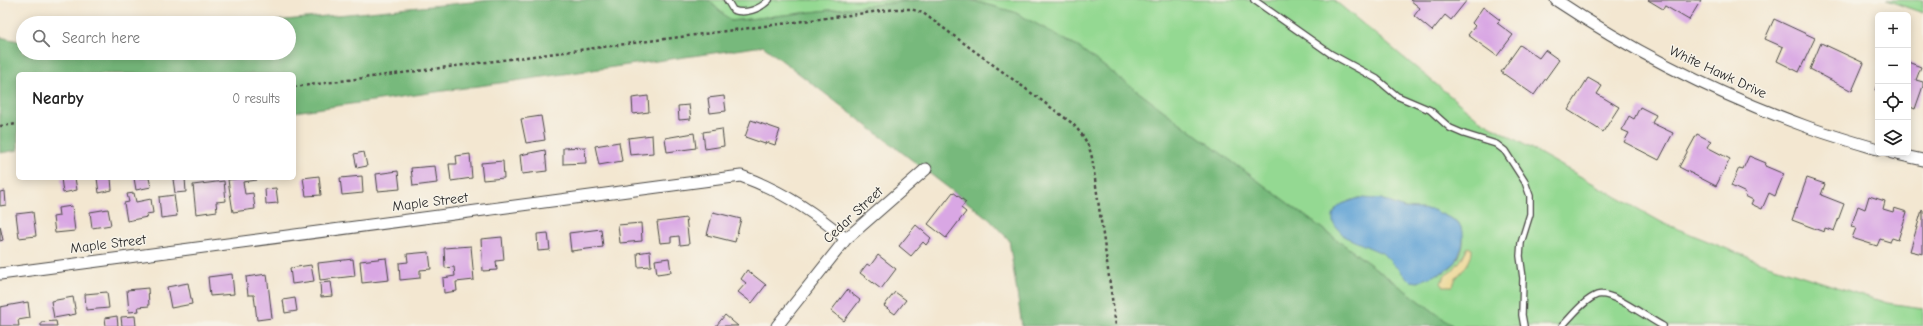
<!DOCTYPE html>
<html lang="en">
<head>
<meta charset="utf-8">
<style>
	:root { --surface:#fff; --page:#f2f2f2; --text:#222; --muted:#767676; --line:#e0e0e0 }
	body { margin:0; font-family:"Comic Neue",sans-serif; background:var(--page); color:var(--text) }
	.controls { position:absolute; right:12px; top:12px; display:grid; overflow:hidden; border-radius:6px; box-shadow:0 2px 10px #0003 }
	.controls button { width:36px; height:36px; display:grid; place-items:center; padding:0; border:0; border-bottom:1px solid var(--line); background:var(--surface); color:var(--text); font:20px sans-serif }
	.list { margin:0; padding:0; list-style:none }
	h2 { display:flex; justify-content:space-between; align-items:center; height:52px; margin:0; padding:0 16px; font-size:17px }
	h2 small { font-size:13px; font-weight:400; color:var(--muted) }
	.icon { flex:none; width:22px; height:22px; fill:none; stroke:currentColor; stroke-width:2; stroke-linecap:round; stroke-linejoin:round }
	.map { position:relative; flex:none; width:1923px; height:326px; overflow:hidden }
	.search { position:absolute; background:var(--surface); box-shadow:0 2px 10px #0003; left:16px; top:16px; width:280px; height:44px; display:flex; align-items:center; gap:10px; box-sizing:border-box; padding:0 14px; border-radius:22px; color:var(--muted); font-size:15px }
	.panel { position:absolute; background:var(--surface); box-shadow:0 2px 10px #0003; left:16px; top:72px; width:280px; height:108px; border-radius:6px }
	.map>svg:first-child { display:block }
	.green { fill:#94d992; stroke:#60825e; fill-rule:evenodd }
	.forest { fill:#77b97c; stroke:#517254 }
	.sand { fill:#eeda9e; stroke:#8c8264 }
	.water { fill:#61a3d5; stroke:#466780 }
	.building { fill:#d9a7e4 }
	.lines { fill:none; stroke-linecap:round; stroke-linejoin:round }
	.service-casing { stroke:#494744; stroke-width:8 }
	.minor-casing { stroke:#494744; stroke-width:13 }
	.path { stroke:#494744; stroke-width:2.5; stroke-dasharray:3 3; stroke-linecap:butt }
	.service { stroke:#fff; stroke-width:5.5 }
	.minor { stroke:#fff; stroke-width:11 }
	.labels { text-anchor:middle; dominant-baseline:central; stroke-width:3; stroke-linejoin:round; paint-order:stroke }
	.street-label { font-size:14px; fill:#2b2b2b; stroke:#f7f3e8 }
</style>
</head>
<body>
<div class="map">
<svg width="1923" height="326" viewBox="0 0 1923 326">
	<rect width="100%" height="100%" fill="#f7f3e8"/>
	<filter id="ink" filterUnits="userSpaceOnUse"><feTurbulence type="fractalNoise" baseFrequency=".025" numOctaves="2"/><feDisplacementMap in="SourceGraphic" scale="8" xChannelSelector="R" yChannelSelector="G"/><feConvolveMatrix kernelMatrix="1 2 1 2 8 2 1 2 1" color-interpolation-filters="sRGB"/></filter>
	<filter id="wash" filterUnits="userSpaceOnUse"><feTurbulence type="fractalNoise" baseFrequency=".012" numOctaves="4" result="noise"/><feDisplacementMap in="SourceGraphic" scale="16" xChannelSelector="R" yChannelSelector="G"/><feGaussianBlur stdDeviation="0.9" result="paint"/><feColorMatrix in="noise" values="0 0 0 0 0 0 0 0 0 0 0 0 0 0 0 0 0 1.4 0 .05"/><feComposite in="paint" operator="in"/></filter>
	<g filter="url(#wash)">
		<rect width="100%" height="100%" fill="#f3e7d1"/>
		<path class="green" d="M708 0H918L731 21Z
			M970 0H1334L1477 118 1663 223 1762 263 1887 303 1923 308V326H1453L1074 44 1014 12ZM1359 198 1381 199 1404 208 1433 210 1458 222C1462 227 1462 232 1463 237 1465 250 1456 266 1444 272 1435 275 1426 277 1418 282 1402 277 1395 263 1382 253 1367 242 1348 242 1336 227L1342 204Z
			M1886 0H1923V13Z"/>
		<path class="forest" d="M493 0H708L731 21 918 0H970L1014 12 1074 44 1453 326H1022L1009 240 989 219 763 46 294 112V74H18V150L0 153V37L23 42V53H289V23H254Z"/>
		<path class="sand" d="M1468 247 1472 249C1473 260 1463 270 1457 277 1455 279 1454 283 1453 286H1443L1441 283 1444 276 1452 271 1461 260Z"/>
		<path class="water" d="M1359 198 1381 199 1404 208 1433 210 1458 222 1463 231V240L1462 247 1456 262 1445 271 1418 282 1410 281 1382 253 1345 237 1336 227 1333 222V215L1336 209 1342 204Z"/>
		<g id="blocks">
			<path class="building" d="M1410 0H1467L1451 20 1445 15 1432 31 1414 16 1420 8Z
				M1648 0H1701L1689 20 1665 6 1663 9Z
				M1483 7 1500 20 1497 23 1513 35 1497 56 1468 35 1475 26 1472 23Z
				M1774 19 1815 38 1799 72 1777 61 1783 47 1765 39Z
				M1821 43 1864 63 1852 91 1810 69Z
				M1520 45 1539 58 1545 50 1559 60 1534 95 1501 72Z
				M1908 62 1921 67 1916 80 1923 82V86L1915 109 1908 106Z
				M1588 78 1602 86 1597 94 1619 107 1603 132 1568 110Z
				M1878 81V91L1875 90Z
				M648 96 649 112 633 114 632 98Z
				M724 96 726 111 710 113 708 98Z
				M689 105 691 119 679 120 678 106Z
				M1640 107 1656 115 1652 123 1673 133 1659 160 1624 142 1629 133 1622 130 1629 116 1634 119Z
				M541 116 545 140 526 143 521 119Z
				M751 120 780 130 775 145 766 142 765 144 745 137Z
				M722 129 724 146 705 149 703 132Z
				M694 133 696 148 667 152 665 138Z
				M1697 134 1711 141 1707 147 1730 159 1716 186 1679 167Z
				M652 135 653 153 630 155 628 138Z
				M619 142 622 161 599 165 595 146Z
				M585 147 586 163 563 164V148Z
				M545 150 547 171 522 174 520 155Z
				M364 152 367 166 357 168 354 154Z
				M470 154 472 178 451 181 449 164H457L456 156Z
				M1749 156 1766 163 1765 166 1784 174 1775 196 1769 193 1762 209 1751 204 1753 200 1745 196 1746 193 1731 186 1739 168 1743 169Z
				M503 161 504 178 483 180 481 163Z
				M435 166 437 183 413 186 411 168Z
				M398 171 400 189 378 191 376 174Z
				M319 176 321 195 306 196 303 178Z
				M362 176 363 193 342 195 340 178Z
				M61 178H75L77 190 63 193Z
				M97 178H111L112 190 99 193Z
				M134 178H149L151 187 136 190Z
				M185 178 186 192 175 193 173 179Z
				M242 178H256L257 180 243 182 245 194 253 193 255 209 233 212 228 180Z
				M1807 178 1825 184 1821 195 1844 204 1834 231 1825 228 1824 232 1792 220Z
				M224 181 226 201 216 202 217 211 196 214 193 185Z
				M276 188 278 203 266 204 265 189Z
				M5 191 6 205 0 206V192Z
				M953 192 966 202 961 208 966 212 946 238 928 224Z
				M134 193 136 202 151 199 153 213 146 214 147 217 127 221 124 203 129 202 127 194Z
				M174 195 177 216 161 218 159 197Z
				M1869 196 1885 201 1883 209 1893 212 1894 208 1907 212 1898 240 1892 238 1890 242 1880 239 1877 246 1852 238 1856 228 1851 227 1858 206 1865 209Z
				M72 206 75 231 55 233 53 217 59 216 58 208Z
				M108 209 111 225 92 228 90 212Z
				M1922 210H1923V254L1910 251Z
				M33 212 36 236 19 238 16 214Z
				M713 212 741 219 735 242 707 235Z
				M686 218 689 244 680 245 679 236 671 237V242L660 243 657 222Z
				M641 223 642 241 620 243 618 225Z
				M916 225 931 238 926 245 923 242 911 256 899 246Z
				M0 226 3 240 0 241Z
				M601 229 603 247 571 251 569 233Z
				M548 233 550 250 538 251 537 234Z
				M502 237 504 260 496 261 497 270 483 271 481 239Z
				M471 246 474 280 456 282 457 291 444 293 443 278 455 276 454 267 445 268 444 248Z
				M650 251 651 266 638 267 637 253Z
				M429 252 431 269 420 270V278L400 280 399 263 408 262 407 254Z
				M878 255 896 269 881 289 860 273 867 264 870 266Z
				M386 258 389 280 362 283 360 261Z
				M669 258 671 272 657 274 655 260Z
				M353 259 355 276 320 280 318 263Z
				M311 265 314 281 292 284 290 268Z
				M747 270 766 285 752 303 738 292 746 283 741 279Z
				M232 274 234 294 210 296 208 277Z
				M267 274 272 318 257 320 254 295H248L246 277Z
				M331 282 333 296 321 297 320 283Z
				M188 283 192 304 171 308 167 287Z
				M148 288 149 306 138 307 139 311 129 312 127 290Z
				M847 290 860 300 844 321 831 311Z
				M107 292 109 308 86 310 85 294Z
				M895 292 906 300 895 314 884 306Z
				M73 297 76 314 54 318 51 301Z
				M295 298 297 311 285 313 283 300Z
				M28 302 30 318 18 320 19 326H0V307Z
				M725 315 738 326H716Z
				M117 316 118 326H106L105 318Z
				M135 316 136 326H122L121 317Z
				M56 321 57 326H41V322Z"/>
		</g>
	</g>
	<g filter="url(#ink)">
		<use href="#blocks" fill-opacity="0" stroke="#494744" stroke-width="1"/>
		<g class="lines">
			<g class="service-casing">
				<path id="service" d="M727 0 733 10C745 15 760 9 769 0
					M1254 0 1331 54 1377 79 1397 96 1430 110 1450 128 1464 134 1496 144 1505 151 1525 182 1530 196V214L1521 243 1520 256 1523 278 1522 315 1524 326
					M1562 326C1572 316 1584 300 1597 295 1612 290 1648 319 1663 326"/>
			</g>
			<g class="minor-casing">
				<path id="minor" d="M1556 0C1634 52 1717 94 1805 126 1829 135 1854 142 1878 149
					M1892 153 1923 160
					M0 274 741 176C781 190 814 212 846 239
					M777 326 846 239 926 169"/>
			</g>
			<path class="path" d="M294 87 896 9H911L923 13 1072 123C1082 134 1089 143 1092 158L1116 326
				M0 126 18 124"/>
			<use href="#service" class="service"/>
			<use href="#minor" class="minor"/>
		</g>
	</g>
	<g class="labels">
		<g class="street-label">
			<text transform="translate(1718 72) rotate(25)">White Hawk Drive</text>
			<text transform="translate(430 202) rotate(-7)">Maple Street</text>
			<text transform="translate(853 215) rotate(-43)">Cedar Street</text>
			<text transform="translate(108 244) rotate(-7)">Maple Street</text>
		</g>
	</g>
</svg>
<div class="controls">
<button>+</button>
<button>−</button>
<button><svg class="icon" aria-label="locate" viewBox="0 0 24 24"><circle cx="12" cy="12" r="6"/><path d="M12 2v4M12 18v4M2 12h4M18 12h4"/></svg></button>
<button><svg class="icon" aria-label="layers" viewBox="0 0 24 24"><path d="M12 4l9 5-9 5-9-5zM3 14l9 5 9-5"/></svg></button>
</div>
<div class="search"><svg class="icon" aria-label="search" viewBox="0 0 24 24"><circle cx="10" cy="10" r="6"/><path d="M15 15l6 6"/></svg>Search here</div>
<section class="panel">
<h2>Nearby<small>0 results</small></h2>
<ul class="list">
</ul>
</section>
</div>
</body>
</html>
